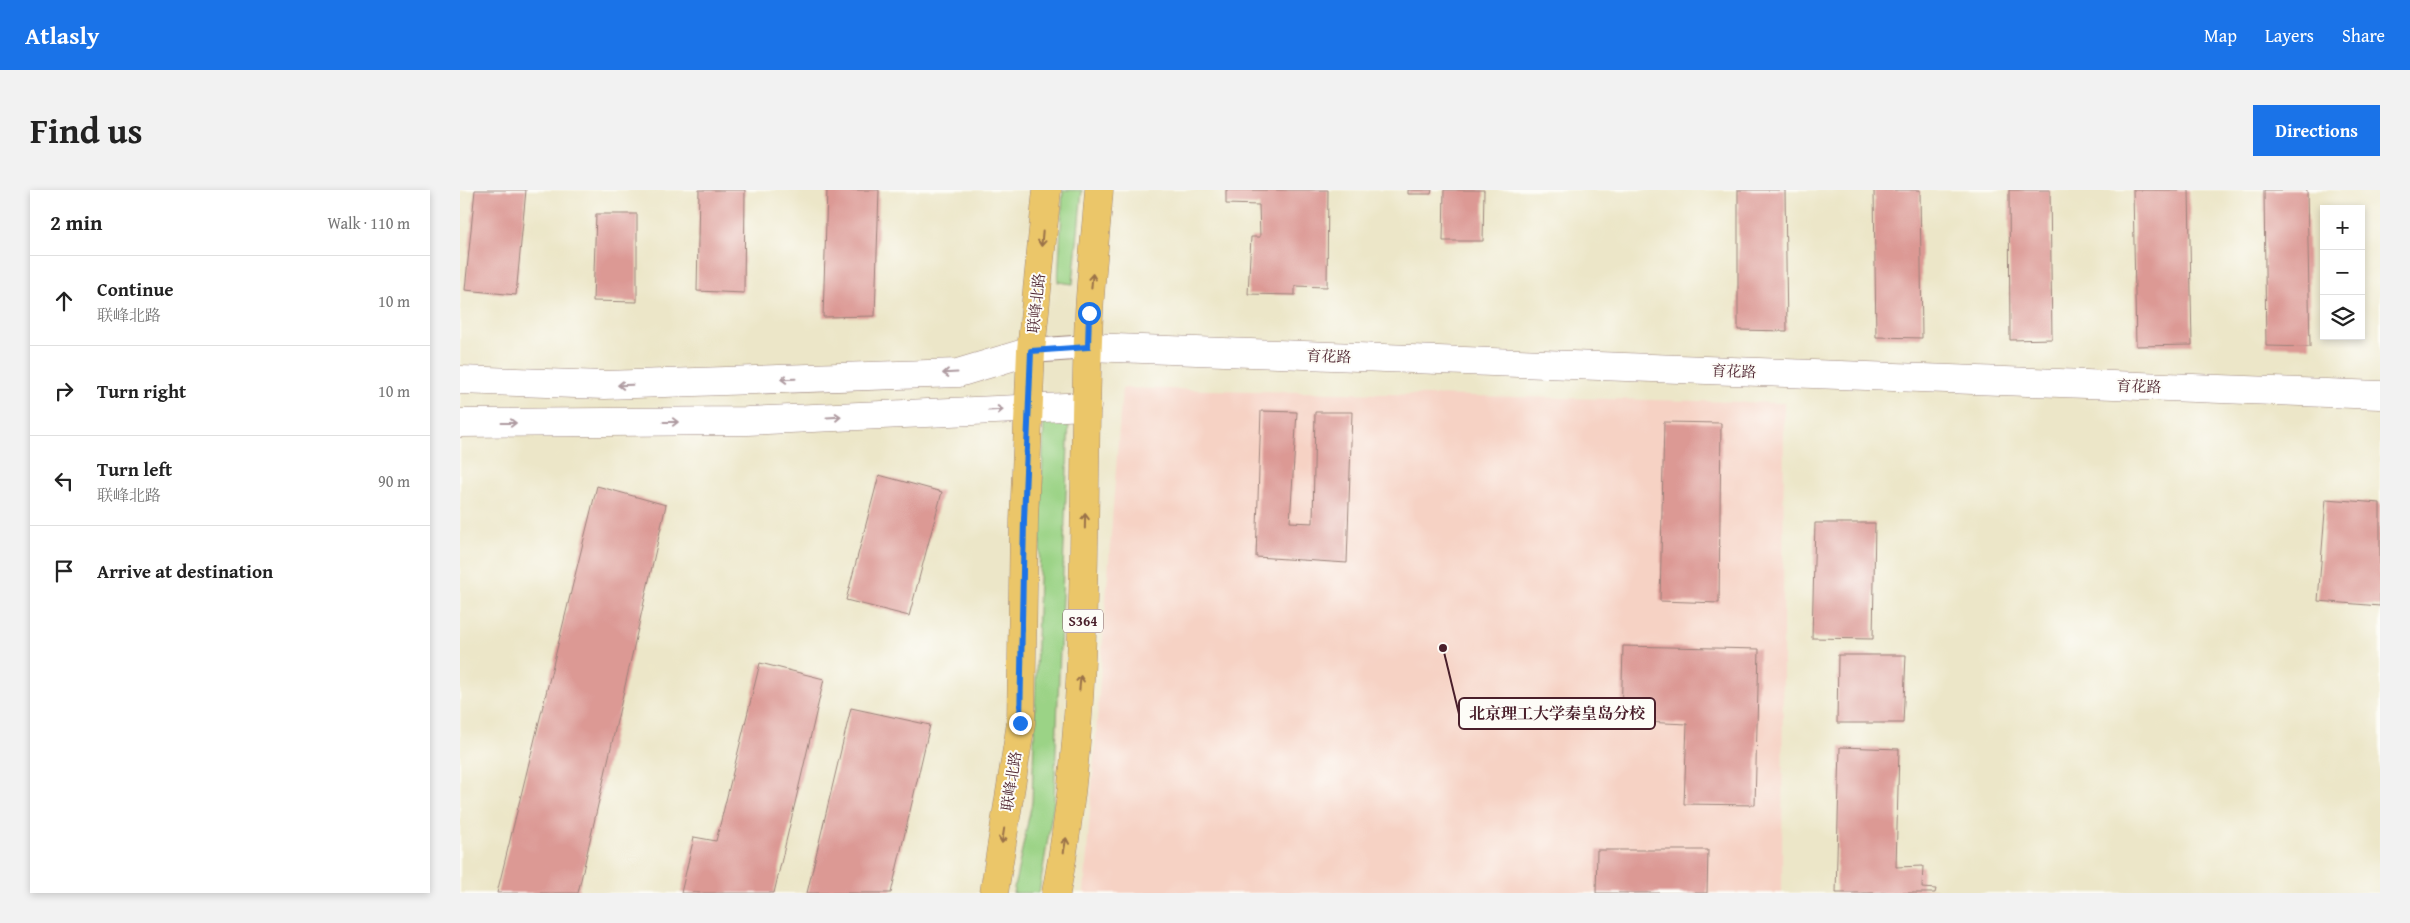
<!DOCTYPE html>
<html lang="en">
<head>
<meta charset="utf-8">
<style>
	:root { --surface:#fff; --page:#f2f2f2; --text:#222; --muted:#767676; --line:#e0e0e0; --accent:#1a73e8 }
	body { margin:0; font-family:"Gentium Book Plus","Noto Serif SC",serif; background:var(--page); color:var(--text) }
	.controls { position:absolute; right:15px; top:15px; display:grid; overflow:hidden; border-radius:0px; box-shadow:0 2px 8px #0003 }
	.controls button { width:45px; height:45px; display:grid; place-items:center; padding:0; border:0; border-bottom:1px solid var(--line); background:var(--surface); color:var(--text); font:25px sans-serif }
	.stop { position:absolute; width:15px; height:15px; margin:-11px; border:4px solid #1a73e8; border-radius:50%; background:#fff }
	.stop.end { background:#1a73e8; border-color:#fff; box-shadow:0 1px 5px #0008 }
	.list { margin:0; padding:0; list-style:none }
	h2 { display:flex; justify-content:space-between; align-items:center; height:65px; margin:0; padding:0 20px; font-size:21px }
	h2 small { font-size:16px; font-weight:400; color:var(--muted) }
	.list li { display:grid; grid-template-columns:32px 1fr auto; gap:15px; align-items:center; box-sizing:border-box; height:90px; padding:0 20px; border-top:1px solid var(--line) }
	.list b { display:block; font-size:19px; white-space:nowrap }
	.list p { margin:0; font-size:16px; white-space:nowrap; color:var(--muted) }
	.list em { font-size:16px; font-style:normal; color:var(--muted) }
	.icon { flex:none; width:28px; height:28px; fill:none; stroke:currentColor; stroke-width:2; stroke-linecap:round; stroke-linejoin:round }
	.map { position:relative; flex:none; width:1920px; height:703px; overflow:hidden; border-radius:0px }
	header { display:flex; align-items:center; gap:30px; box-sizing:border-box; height:70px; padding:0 25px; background:var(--accent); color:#fff }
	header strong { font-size:24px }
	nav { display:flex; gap:28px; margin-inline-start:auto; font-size:18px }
	.intro { display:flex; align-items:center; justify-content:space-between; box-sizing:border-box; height:120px; padding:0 30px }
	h1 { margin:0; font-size:35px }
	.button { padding:12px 22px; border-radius:0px; background:var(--accent); color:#fff; font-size:18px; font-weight:700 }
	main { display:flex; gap:30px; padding:0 30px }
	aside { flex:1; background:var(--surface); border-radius:0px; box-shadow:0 2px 8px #0003 }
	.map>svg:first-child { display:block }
	.built { fill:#f6d2c4 }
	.green { fill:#9bd386; stroke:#727958 }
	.building { fill:#dc9994 }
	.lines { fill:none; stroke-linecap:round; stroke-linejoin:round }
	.minor-casing { stroke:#9b827a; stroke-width:26 }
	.tertiary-casing { stroke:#9b827a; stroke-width:29 }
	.primary-casing { stroke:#9b827a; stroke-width:29 }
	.minor { stroke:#fff; stroke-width:24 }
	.tertiary { stroke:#fff; stroke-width:28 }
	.primary { stroke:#ebc669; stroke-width:28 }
	.oneway { stroke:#9a724a }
	.oneway2 { stroke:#ae9aa0 }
	.route { stroke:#1a73e8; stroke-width:6 }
	.labels { text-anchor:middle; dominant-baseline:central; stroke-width:4; stroke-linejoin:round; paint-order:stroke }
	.shield { fill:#fdfcf7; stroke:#806168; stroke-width:1 }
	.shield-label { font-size:14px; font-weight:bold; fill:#4a1f2b }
	.street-label { font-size:15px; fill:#4a1f2b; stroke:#fdfcf7 }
	.leader { fill:none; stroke:#4a1f2b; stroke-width:2 }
	.callout-dot { fill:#4a1f2b; stroke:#fdfcf7; stroke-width:2 }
	.callout { fill:#fdfcf7; stroke:#4a1f2b; stroke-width:2 }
	.callout-label { font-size:16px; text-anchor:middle; font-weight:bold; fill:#4a1f2b }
</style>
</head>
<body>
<header>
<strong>Atlasly</strong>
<nav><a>Map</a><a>Layers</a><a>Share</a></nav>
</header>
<div class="intro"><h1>Find us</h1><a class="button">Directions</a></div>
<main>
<aside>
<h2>2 min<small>Walk · 110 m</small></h2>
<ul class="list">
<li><svg class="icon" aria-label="ahead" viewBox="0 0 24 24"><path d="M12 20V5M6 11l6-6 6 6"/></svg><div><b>Continue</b><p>联峰北路</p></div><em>10 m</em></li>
<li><svg class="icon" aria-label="right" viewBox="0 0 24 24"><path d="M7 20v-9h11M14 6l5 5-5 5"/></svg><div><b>Turn right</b></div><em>10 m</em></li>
<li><svg class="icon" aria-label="left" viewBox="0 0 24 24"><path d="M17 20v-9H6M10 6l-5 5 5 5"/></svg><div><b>Turn left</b><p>联峰北路</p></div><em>90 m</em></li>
<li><svg class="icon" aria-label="arrive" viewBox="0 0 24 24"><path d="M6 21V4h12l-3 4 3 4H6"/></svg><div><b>Arrive at destination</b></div></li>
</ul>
</aside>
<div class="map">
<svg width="1920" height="703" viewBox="0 0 1920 703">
	<rect width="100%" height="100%" fill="#fdfcf7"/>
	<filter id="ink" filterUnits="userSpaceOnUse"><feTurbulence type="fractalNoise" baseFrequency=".02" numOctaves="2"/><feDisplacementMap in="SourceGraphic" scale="10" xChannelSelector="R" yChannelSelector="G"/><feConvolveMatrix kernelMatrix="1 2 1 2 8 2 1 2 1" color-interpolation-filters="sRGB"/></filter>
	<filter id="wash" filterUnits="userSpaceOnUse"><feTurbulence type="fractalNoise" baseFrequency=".0096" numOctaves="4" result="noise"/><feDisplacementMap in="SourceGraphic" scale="20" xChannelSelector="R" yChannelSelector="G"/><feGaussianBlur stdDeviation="1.12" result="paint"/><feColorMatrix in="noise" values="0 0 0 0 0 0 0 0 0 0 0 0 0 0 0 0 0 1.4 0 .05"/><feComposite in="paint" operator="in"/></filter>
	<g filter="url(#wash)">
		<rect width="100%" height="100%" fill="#ece6c8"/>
		<path class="built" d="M662 198 1324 213 1322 703H624Z"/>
		<path class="green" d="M603 0H622L613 94 598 92Z
			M609 228 594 612 579 703H553L572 612 584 229Z"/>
		<g id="blocks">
			<path class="building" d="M15 0H66L56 105 5 100Z
				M239 0H285L284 103 237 101Z
				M367 0H419L415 126 363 127Z
				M766 0H868L867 97 835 96V105L788 104 791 47H800L799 15 766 14Z
				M948 0H972L971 4H948Z
				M984 0H1024L1023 51H983Z
				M1278 0H1325L1327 141 1278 140Z
				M1414 0H1460L1462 148 1416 147Z
				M1549 0H1590L1592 149 1550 150Z
				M1673 0H1729L1732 155 1676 156Z
				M1804 0H1847L1850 157 1806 156Z
				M136 24H177V112L133 111Z
				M801 221 837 222 830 332 853 333 855 222H892L887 373 796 367Z
				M1204 232 1261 233 1259 413 1200 411Z
				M419 285 482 302 449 426 386 410Z
				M137 296 206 315 118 703H37Z
				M1866 309 1920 313V416L1858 411Z
				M1355 333H1415L1413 449 1352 448Z
				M1163 456 1299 459 1295 615 1224 614 1227 534 1161 531Z
				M1378 465H1446L1443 533H1377Z
				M300 473 364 489 314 703H221L234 647 256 651Z
				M391 518 470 535 431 703H347Z
				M1380 557 1439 559 1436 677 1463 676 1462 698 1476 699 1475 703H1376Z
				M1137 660H1248L1247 703H1136Z"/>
		</g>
	</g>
	<g filter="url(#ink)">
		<use href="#blocks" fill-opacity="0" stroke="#9b827a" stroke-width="1"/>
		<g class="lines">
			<g class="minor-casing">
				<path id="minor" d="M571 161 628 157"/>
			</g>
			<g class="tertiary-casing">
				<path id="tertiary" d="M628 157 1920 205
					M0 190 145 195 498 183 571 161
					M0 233 287 231 627 216"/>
			</g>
			<g class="primary-casing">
				<path id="primary" d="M534 703 561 533 564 330 571 161 587 0
					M596 703C633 512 620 317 629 124 631 83 636 41 639 0"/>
			</g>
			<use href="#minor" class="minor"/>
			<use href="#tertiary" class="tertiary"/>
			<use href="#primary" class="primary"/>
		</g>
		<defs><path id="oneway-shaft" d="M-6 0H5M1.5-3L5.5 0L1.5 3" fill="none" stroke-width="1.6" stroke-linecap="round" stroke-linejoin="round" transform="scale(1.25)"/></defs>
		<g class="oneway">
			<use href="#oneway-shaft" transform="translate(582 49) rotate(95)"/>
			<use href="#oneway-shaft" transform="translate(632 91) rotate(-85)"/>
			<use href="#oneway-shaft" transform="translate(625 331) rotate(-89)"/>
			<use href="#oneway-shaft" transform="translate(620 493) rotate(-85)"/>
			<use href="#oneway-shaft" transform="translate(543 646) rotate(99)"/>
			<use href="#oneway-shaft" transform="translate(605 655) rotate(-80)"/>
		</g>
		<g class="oneway2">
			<use href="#oneway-shaft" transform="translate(490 183) rotate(177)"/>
			<use href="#oneway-shaft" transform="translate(328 189) rotate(178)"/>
			<use href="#oneway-shaft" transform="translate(165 195) rotate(178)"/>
			<use href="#oneway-shaft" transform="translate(536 220) rotate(-3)"/>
			<use href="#oneway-shaft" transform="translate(374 227) rotate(-3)"/>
			<use href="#oneway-shaft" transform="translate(211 232)"/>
			<use href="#oneway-shaft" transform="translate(49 233)"/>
		</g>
	</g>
	<g class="lines" filter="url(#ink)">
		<path class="route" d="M560 533 564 330 571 161 628 157 629 123"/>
	</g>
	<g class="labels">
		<rect class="shield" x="603" y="419.5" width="40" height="23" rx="4"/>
		<g class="shield-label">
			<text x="623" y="431">S364</text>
		</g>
		<g class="street-label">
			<text transform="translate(576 113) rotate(-84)">联峰北路</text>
			<text transform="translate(869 166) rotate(2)">育花路</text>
			<text transform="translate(1274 181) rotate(2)">育花路</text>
			<text transform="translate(1679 196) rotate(2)">育花路</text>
			<text transform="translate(551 591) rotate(-81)">联峰北路</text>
		</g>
	</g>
	<path class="leader" d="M983 458L999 524"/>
	<circle class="callout-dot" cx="983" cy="458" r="5"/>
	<rect class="callout" x="999" y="508" width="196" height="31" rx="5"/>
	<g class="callout-label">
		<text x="1097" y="529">北京理工大学秦皇岛分校</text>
	</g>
</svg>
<div class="controls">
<button>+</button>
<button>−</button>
<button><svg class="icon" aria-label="layers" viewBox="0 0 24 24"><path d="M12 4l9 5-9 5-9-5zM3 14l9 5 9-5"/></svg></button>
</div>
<div class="stop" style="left:629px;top:123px"></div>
<div class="stop end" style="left:560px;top:533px"></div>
</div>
</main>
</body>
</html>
